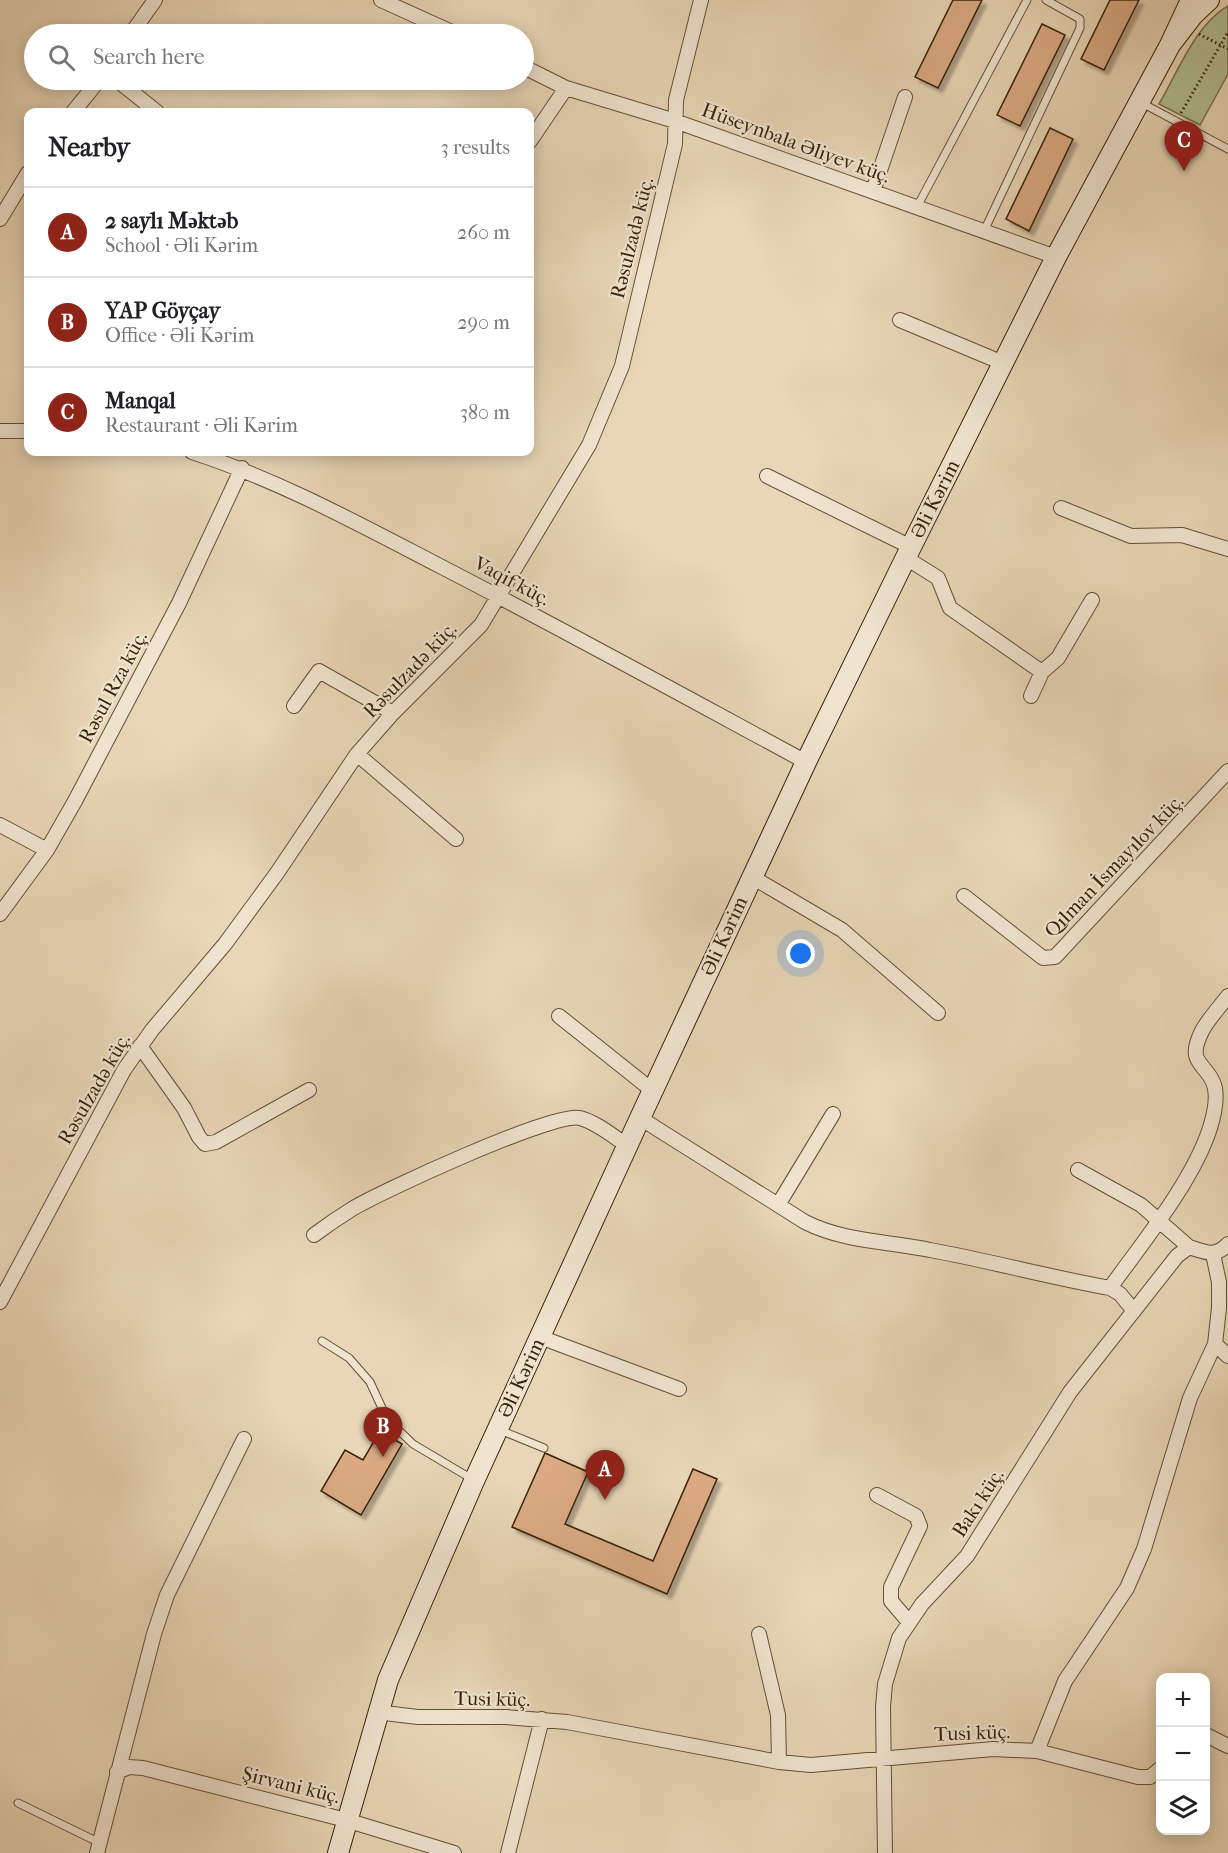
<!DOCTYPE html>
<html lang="en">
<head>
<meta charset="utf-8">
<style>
	:root { --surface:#fff; --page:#f2f2f2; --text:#202124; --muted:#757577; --line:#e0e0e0; --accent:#8f2418 }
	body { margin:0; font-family:"IM FELL French Canon",serif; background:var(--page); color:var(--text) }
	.controls { position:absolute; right:18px; bottom:18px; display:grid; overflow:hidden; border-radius:12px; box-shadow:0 3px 15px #0003 }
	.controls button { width:54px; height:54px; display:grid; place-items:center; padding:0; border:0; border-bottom:2px solid var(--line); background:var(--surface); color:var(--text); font:30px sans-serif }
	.you { position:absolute; left:801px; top:954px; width:21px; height:21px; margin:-15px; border:4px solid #fff; border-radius:50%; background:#1a73e8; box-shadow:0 0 0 9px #1a73e833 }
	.badge { display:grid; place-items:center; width:39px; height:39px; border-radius:50%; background:var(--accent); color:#fff; font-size:20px; font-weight:700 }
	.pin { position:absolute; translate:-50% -50px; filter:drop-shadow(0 2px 3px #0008) }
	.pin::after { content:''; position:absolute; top:32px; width:21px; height:18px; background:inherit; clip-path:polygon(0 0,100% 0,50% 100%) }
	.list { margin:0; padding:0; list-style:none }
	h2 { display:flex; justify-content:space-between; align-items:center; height:78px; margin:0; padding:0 24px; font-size:26px }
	h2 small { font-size:20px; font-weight:400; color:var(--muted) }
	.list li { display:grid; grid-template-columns:39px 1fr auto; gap:18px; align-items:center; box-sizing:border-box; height:90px; padding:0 24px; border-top:2px solid var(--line) }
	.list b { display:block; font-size:22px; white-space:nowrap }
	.list p { margin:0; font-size:20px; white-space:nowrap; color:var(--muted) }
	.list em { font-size:20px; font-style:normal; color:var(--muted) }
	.icon { flex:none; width:33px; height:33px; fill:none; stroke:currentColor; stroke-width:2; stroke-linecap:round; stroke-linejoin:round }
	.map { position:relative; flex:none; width:1228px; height:1853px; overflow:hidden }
	.search { position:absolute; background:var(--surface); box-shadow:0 3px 15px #0003; left:24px; top:24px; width:510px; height:66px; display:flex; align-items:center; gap:15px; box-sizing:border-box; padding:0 21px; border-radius:33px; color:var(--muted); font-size:22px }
	.panel { position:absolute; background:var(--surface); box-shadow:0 3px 15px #0003; left:24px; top:108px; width:510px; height:348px; border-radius:12px }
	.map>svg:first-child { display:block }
	.park { fill:#b2be91; stroke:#74704c; stroke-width:1.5 }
	.building { fill:#dbaa83; stroke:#372307; stroke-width:1.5; filter:url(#shadow) }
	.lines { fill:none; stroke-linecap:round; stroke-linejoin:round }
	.lane-casing { stroke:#635033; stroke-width:9 }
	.street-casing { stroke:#635033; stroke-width:16 }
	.secondary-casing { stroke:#372307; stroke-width:22 }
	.path { stroke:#372307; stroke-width:3; stroke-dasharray:1.5 3; stroke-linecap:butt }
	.lane { stroke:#f0e4d0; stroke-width:7 }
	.street { stroke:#f0e4d0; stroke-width:14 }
	.secondary { stroke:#f0e4d0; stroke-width:20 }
	.labels { text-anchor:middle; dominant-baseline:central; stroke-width:4.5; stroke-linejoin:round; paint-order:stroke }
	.street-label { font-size:20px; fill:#372307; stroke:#f0e4d0 }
</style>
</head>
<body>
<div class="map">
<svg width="1228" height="1853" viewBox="0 0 1228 1853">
	<defs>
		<filter id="shadow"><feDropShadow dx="4.5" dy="4.5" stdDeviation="1.5" flood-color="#0004"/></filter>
	</defs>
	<rect width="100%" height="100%" fill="#e8d6b6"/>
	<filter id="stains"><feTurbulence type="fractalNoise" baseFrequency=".00333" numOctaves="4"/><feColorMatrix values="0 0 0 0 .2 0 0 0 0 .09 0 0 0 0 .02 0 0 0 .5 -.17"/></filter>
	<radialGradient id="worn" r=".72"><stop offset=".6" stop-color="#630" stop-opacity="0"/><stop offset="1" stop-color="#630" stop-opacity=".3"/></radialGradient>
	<path class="park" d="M1228 6V74L1200 125 1159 104C1178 72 1195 25 1228 6Z"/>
	<path class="building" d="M953 0H982L938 88 915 77Z
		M1110 0H1139L1104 70 1081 59Z
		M1042 24 1065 35 1020 126 997 115Z
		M1050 128 1073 139 1029 231 1006 219Z
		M380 1431 402 1444 361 1515 321 1491 345 1450 363 1460Z
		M545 1453 588 1472 565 1524 653 1561 693 1469 717 1479 667 1594 512 1527Z"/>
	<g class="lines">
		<g class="lane-casing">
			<path id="lane" d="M1140 102 1228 149
				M917 207 1027 0
				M984 231 1080 28V19L1046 0
				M322 1341 349 1358 370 1382 387 1419 413 1444 472 1479
				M500 1430 544 1448
				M18 1803 100 1843"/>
		</g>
		<g class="street-casing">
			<path id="street" d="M381 0 456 34
				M131 34 155 0
				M524 67 566 88 675 121 1056 257
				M117 80 157 112
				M73 112 99 80
				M530 141 566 88
				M873 191 905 97
				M0 219 28 173
				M900 320 1003 363
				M0 431H28
				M192 452C278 480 357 523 438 565 562 629 684 696 806 762
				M767 476 911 547
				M1061 508 1131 536 1182 535 1228 549
				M906 558 938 578 950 608 1042 672
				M1031 696 1042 672 1058 658 1092 600
				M294 706 319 671 393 713
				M357 754 456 839
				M0 825 47 850
				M752 877 842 930 938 1013
				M964 896 1043 958 1055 957 1228 771
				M0 914 47 850 75 801 179 603 242 468
				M559 1016 653 1091
				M140 1046 184 1108 199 1137 205 1144 216 1142 309 1090
				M640 1118 805 1222C845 1242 887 1241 930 1250 990 1261 1049 1277 1110 1288L1120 1294 1134 1311
				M1078 1170 1141 1205 1189 1247
				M778 1205 833 1114
				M314 1235C326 1226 339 1217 352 1209 382 1191 553 1112 580 1118 596 1122 614 1137 628 1146
				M1110 1288C1143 1242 1193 1181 1210 1128 1214 1115 1219 1095 1213 1082 1204 1062 1187 1063 1201 1033 1207 1020 1219 1008 1228 996
				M0 1302 124 1070 152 1030 225 944 277 873 357 754 393 713 481 625 589 445 622 366 675 144 676 100 701 0
				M540 1337 679 1389
				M1215 1344 1228 1356
				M877 1495 916 1516 920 1526 891 1587V1601L908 1621
				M759 1634 778 1715 779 1762
				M376 1712 418 1717H506L567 1722 779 1762 811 1765 993 1749 1037 1751 1065 1681 1127 1588 1144 1549 1190 1398 1215 1344 1219 1308V1282L1213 1254
				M1206 1735 1228 1746
				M1037 1751 1138 1777H1150L1160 1769
				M117 1772 129 1767 143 1768 346 1820 454 1853
				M97 1853 154 1634 167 1595 244 1439
				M508 1853 542 1719
				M885 1853 883 1707 885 1684 899 1638 922 1604 967 1556 1070 1392 1177 1256 1189 1247C1205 1252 1215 1258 1228 1244"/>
		</g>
		<g class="secondary-casing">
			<path id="secondary" d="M1191 0 1170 45 1193 15 1209 0
				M338 1853 388 1680 474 1481 640 1118 806 762 911 547 1056 257 1170 45"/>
		</g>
		<path class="path" d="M1199 34 1228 49
			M1181 113 1228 32"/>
		<use href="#lane" class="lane"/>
		<use href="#street" class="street"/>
		<use href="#secondary" class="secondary"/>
	</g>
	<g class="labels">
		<g class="street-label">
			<text transform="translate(796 143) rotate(20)">Hüseynbala Əliyev küç.</text>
			<text transform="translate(632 238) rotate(-76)">Rəsulzadə küç.</text>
			<text transform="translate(935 499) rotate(-63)">Əli Kərim</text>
			<text transform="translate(512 581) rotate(28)">Vaqif küç.</text>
			<text transform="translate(410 670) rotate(-46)">Rəsulzadə küç.</text>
			<text transform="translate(113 687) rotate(-62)">Rəsul Rza küç.</text>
			<text transform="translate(1114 866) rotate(-46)">Qılman İsmayılov küç.</text>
			<text transform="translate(724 936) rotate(-65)">Əli Kərim</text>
			<text transform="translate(94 1089) rotate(-60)">Rəsulzadə küç.</text>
			<text transform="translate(521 1378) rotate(-65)">Əli Kərim</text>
			<text transform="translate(978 1503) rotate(-57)">Bakı küç.</text>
			<text transform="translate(492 1699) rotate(1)">Tusi küç.</text>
			<text transform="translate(972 1733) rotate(-2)">Tusi küç.</text>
			<text transform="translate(291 1785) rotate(14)">Şirvani küç.</text>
		</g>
	</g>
	<rect width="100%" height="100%" filter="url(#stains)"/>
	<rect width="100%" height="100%" fill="url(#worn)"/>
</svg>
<div class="controls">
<button>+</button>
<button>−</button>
<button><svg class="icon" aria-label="layers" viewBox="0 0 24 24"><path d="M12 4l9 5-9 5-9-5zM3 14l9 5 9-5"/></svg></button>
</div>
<div class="you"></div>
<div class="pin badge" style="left:605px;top:1500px">A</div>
<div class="pin badge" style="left:383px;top:1457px">B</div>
<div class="pin badge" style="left:1184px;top:171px">C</div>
<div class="search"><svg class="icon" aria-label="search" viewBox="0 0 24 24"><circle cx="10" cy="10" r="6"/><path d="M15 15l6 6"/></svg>Search here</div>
<section class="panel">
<h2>Nearby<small>3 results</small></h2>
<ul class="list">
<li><span class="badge">A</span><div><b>2 saylı Məktəb</b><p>School · Əli Kərim</p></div><em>260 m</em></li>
<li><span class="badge">B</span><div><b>YAP Göyçay</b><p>Office · Əli Kərim</p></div><em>290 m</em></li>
<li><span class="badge">C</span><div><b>Manqal</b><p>Restaurant · Əli Kərim</p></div><em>380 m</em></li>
</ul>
</section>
</div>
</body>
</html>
